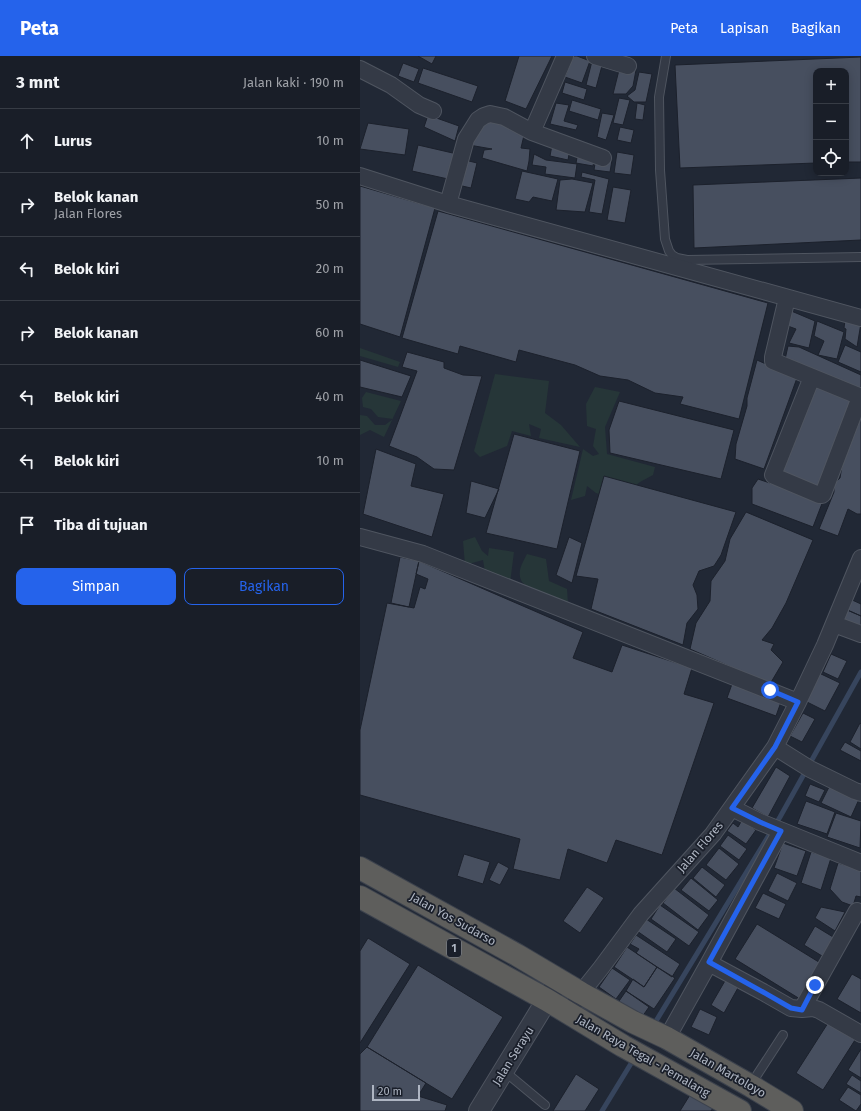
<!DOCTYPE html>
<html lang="id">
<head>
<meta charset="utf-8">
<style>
	:root { --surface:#191e28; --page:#222730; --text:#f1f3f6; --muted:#9fa2a8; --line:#373c45; --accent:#2563eb }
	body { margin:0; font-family:"Fira Sans",sans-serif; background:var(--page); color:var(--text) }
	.controls { position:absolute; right:12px; top:12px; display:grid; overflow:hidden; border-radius:8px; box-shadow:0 2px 10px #0003 }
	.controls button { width:36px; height:36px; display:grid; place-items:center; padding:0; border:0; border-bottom:1px solid var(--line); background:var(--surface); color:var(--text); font:20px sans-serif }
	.scale { position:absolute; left:12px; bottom:10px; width:48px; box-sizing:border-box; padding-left:4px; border:2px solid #aeb5c2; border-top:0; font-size:11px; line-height:14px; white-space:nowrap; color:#aeb5c2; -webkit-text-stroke:3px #1a1f2a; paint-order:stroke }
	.stop { position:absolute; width:12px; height:12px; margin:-9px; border:3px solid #2563eb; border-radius:50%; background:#fff }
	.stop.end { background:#2563eb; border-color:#fff; box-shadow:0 1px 4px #0008 }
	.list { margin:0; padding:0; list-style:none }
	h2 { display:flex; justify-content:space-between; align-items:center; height:52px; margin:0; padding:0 16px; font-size:17px }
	h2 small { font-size:13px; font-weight:400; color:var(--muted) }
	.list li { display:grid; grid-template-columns:26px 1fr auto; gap:12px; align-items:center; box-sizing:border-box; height:64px; padding:0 16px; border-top:1px solid var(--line) }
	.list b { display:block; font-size:15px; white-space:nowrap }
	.list p { margin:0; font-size:13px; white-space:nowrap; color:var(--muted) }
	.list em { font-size:13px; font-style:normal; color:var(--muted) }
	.actions { display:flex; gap:8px; padding:12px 16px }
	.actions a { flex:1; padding:9px 0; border:1px solid var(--accent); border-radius:8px; text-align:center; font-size:14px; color:var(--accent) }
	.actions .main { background:var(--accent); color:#fff }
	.icon { flex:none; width:22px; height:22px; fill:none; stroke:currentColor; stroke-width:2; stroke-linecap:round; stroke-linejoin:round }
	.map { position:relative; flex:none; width:501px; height:1055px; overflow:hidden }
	header { display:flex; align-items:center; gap:24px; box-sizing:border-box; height:56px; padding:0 20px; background:var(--accent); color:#fff }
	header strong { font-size:19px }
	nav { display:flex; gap:22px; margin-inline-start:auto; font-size:14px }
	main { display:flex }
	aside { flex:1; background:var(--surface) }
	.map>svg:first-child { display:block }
	.green { fill:#263638 }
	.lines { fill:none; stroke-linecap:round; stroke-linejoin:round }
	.stream { stroke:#37455d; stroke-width:5 }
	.building { fill:#474f5f; stroke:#1c212c }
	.service-casing { stroke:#4f5560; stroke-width:10 }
	.minor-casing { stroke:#4f5560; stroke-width:18 }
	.tertiary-casing { stroke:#4f5560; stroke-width:22 }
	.trunk-casing { stroke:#3c424d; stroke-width:24 }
	.service { stroke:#343a46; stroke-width:8 }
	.minor { stroke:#343a46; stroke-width:16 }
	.tertiary { stroke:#343a46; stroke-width:20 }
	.trunk { stroke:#5e5e5c; stroke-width:22 }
	.route { stroke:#2563eb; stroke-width:5 }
	.labels { text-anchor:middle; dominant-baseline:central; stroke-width:3.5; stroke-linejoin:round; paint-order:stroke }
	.shield { fill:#1a1f2a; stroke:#828894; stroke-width:1 }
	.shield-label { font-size:11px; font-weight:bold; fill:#aeb5c2 }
	.street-label { font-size:12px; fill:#aeb5c2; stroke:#1a1f2a }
</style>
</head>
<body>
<header>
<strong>Peta</strong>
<nav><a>Peta</a><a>Lapisan</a><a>Bagikan</a></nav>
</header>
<main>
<aside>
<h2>3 mnt<small>Jalan kaki · 190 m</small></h2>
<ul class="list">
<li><svg class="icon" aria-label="ahead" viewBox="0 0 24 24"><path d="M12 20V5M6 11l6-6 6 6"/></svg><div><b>Lurus</b></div><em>10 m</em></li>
<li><svg class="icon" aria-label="right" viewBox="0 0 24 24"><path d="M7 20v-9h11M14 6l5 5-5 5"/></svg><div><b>Belok kanan</b><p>Jalan Flores</p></div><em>50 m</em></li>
<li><svg class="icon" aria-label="left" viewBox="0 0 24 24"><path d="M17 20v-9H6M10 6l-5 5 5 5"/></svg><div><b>Belok kiri</b></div><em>20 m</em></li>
<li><svg class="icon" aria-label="right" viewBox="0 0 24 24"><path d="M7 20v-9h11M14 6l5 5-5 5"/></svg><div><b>Belok kanan</b></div><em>60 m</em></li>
<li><svg class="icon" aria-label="left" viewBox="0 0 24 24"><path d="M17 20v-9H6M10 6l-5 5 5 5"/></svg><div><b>Belok kiri</b></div><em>40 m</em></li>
<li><svg class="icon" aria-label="left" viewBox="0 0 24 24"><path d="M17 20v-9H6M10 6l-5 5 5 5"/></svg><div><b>Belok kiri</b></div><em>10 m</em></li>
<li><svg class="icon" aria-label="arrive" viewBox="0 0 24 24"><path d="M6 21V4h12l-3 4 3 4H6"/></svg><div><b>Tiba di tujuan</b></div></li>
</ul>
<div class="actions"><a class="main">Simpan</a><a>Bagikan</a></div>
</aside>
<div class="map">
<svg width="501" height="1055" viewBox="0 0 501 1055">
	<rect width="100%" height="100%" fill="#212835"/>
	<path class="green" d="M0 292 40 306 38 311 0 300Z
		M135 318 189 325 185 357 201 369 220 391 179 382 181 373 169 368 171 380 152 375 147 390 120 401 114 395Z
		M235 331 260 336 245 371 247 398 295 411 293 419 280 426 257 444 236 437 227 430 225 440 211 444 223 393 233 400 239 398 233 390 236 373 227 370 226 348Z
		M6 336 41 345 24 381 10 374 0 379V359L7 360 15 369H25L33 363 18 361 11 353 3 351 2 342Z
		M115 481 122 495 128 500 129 492 154 496 150 527 125 516 123 504 105 509 103 485Z
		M167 498 186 503 189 525 207 533 208 547C198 543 164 533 161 524 157 515 163 506 167 498Z"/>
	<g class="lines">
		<path class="stream" d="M293 970 420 761 501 616
			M242 1055 275 1001"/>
	</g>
	<path class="building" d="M58 0H76L72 8Z
		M159 0H192L166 53 145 45Z
		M213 0H217L230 5 222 27 205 21Z
		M501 1V106H486V15H456V107L320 112 315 9Z
		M232 5 243 6 236 32 226 29Z
		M43 7 59 13 54 26 38 20Z
		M260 10 276 14 273 30 266 38H253Z
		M63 12 118 30 112 46 58 27Z
		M279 16 292 18 286 46H274L267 40 275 34Z
		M205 26 227 33 224 44 202 37Z
		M259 42 270 44 263 69 253 67Z
		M212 44 241 53 238 64 209 55Z
		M196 47 209 49 204 65 218 69 216 74 190 68Z
		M277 47 285 49 283 64 275 63Z
		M242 57 254 59 246 84 237 81Z
		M68 59 99 70 95 85 64 71Z
		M133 63 165 75 161 92 170 93 169 105 167 115 122 102 124 94 132 93 109 89 121 64Z
		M8 67 49 73 45 99 0 93Z
		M260 71 274 74 271 87 257 84Z
		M58 89 97 98 88 123 52 115Z
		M192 89 210 93 208 104 190 100Z
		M218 96 235 99 233 110 216 107Z
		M257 96 274 99 271 119 254 117Z
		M174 98 186 104 217 108 215 122 185 118 186 111 172 109Z
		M236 101 252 104 250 116 234 114Z
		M105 104 117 107 111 132 98 129Z
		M162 115 198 123 192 145 173 141 169 146 155 143Z
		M222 116 249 123 242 158 229 156 235 124 221 121Z
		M501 122V184L334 192 333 129Z
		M212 123 233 127 225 156 196 154 200 124Z
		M0 130 75 152 40 281 0 268Z
		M253 131 271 134 265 167 247 164Z
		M78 155 408 247 379 363 320 348 323 341 295 337 268 324 240 320 215 309 159 294 156 306 100 290 98 298 42 282Z
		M429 254 455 265 449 292 429 287 436 273 425 269Z
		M485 264 501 267 497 291 485 283 486 273 484 272Z
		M457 265 484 276 477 303 458 299 464 285 454 280Z
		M485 289 501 296V316L478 306Z
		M428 290 439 291 501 319V340L424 308Z
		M47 296 84 306V312L103 319 122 320 94 414 74 413 57 401 29 390 57 315 42 311Z
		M0 304 51 320 42 341 0 331Z
		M397 304 437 322 404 413 375 403 376 388 387 350V342Z
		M452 326 497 343 463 433 422 417Z
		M259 345 374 374 361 423 250 397 249 374Z
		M501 361V458H497L488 453 478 480 459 473 474 436V428L480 422 482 410Z
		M154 378 220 395 197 493 126 477Z
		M16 393 56 408 51 430 84 438 72 481 3 458Z
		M244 420 376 456 361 499 354 510 339 515 333 529 337 539 338 553 327 567 323 589 231 553 238 523 216 520Z
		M398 423 463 445 453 471 392 448V432Z
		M111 425 139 433 125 462 106 457Z
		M386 456 453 484 426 547 412 572 402 584 414 588 411 594 423 606 410 628 330 593 336 567 350 545 351 525 365 505 370 483Z
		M209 481 222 487 212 527 196 519Z
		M40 501 59 505 49 551 31 547Z
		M59 505 223 576 213 602 252 616 262 589 332 612 324 638 354 647 302 799 256 784 247 807 208 793 200 824 153 813 160 783 0 739V674L27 547 54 552 60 531 65 533 68 523 56 518Z
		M490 543 501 548V560L485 553Z
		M485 553 501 560V574L480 565Z
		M471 598 487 605 478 623 463 616Z
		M459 617 480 627 465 655 445 645Z
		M372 628 421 646 416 660 367 642Z
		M443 657 455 663 442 686 430 680Z
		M500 667 501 668V693L490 686Z
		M485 686 501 695V705L480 694Z
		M416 711 430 720 408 761 392 752Z
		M472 725 501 739 491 761 461 747Z
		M450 728 465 734 459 746 445 740Z
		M446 745 475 756 467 778 437 768Z
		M476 757 501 765 500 792 467 781Z
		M382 764 396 774 386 788 367 775 373 767 378 771Z
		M368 779 387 793 379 804 360 790Z
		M423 787 446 795 437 820 414 812Z
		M359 792 379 808 366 824 346 809Z
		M451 796 471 802 461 834 441 827Z
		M104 798 130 806 123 828 97 820Z
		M138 806 149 812 140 829 129 824Z
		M478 807 501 814V841L496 840 493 850 482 846 470 833Z
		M342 811 365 829 356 841 333 822Z
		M417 817 437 827 428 845 408 835Z
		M331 822 358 844 349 855 321 834Z
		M227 831 244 842 220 877 203 865Z
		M314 832 349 859 338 874 303 847Z
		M403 837 426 848 419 863 395 852Z
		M300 849 339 876 329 890 291 863Z
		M461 851 485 856 475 875 455 862Z
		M286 863 316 883 307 896 277 875Z
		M397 868 462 908 440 943 375 903Z
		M455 870 478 884 467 903 444 889Z
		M276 879 320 908 312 921 276 897 279 893 270 888Z
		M8 882 50 908 0 987V895Z
		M267 891 297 911 284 931 254 911Z
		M58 909 143 961 92 1043 7 991Z
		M297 911 315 922 294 953 266 935 273 923 284 931Z
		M252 912 270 924 256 943 239 931Z
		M492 918 501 923V957L477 943Z
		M366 923 379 930 364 957 351 949Z
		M266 935 289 951 280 964 257 948Z
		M340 953 357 961 349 979 331 971Z
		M468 967 495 984 463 1034 436 1017Z
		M7 991 66 1027 58 1040 87 1049 85 1055H0V998Z
		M501 993V1022L488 1014Z
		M216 1018 239 1033 225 1055H193Z
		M492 1019 501 1025V1037L486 1028Z
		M488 1031 501 1039V1048L496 1055 479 1044Z
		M333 1034 356 1048 351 1055H320Z"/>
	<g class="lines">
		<g class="service-casing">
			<path id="service" d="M306 0 299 41 300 114 305 183 309 195 312 199 317 202 327 204 501 201
				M144 1015 185 1049
				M392 1029 397 1019 423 979"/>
		</g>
		<g class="minor-casing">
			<path id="minor" d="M235 0 268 10
				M0 13 31 29 59 49 73 55
				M172 76 243 102
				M0 120 88 148 501 262
				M88 148 106 83 118 64 124 60 130 58 144 61 172 76 205 0
				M427 242 413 301V305L501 341
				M452 321 413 419 414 420 459 439H462L463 438 500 341
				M0 481 63 498 438 646
				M474 568 501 578
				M415 691 450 713 495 735 501 737
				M372 752 400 766 501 807
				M349 907 403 936 431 952 442 953 453 952 459 954 501 978
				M216 945 221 937 241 912 281 858 353 778 415 691 438 646 465 589 501 502
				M442 953 497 855
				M307 982 349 907 421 775"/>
		</g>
		<g class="tertiary-casing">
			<path id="tertiary" d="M119 1055 199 924"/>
		</g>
		<g class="trunk-casing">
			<path id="trunk" d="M0 812 157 899 221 937 273 966 307 982 391 1030 432 1055
				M0 841 187 944 263 990 380 1055"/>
		</g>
		<use href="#service" class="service"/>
		<use href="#minor" class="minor"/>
		<use href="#tertiary" class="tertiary"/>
		<use href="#trunk" class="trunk"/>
	</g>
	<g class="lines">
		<path class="route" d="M410 634 438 646 415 691 372 752 400 766 421 775 349 906 403 936 431 952 442 954 455 929"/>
	</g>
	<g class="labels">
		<rect class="shield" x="87" y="883" width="14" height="18" rx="3"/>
		<g class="shield-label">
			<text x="94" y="892">1</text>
		</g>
		<g class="street-label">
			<text transform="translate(340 791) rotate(-49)">Jalan Flores</text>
			<text transform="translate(93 863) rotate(29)">Jalan Yos Sudarso</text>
			<text transform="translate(153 1000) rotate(-58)">Jalan Serayu</text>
			<text transform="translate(283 1000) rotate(30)">Jalan Raya Tegal - Pemalang</text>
			<text transform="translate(368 1017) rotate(30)">Jalan Martoloyo</text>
		</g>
	</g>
</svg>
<div class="controls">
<button>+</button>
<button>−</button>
<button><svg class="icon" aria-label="locate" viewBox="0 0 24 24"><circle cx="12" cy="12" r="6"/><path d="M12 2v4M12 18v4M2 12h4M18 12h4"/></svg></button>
</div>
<div class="scale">20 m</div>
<div class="stop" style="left:410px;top:634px"></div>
<div class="stop end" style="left:455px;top:929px"></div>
</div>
</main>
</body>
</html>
